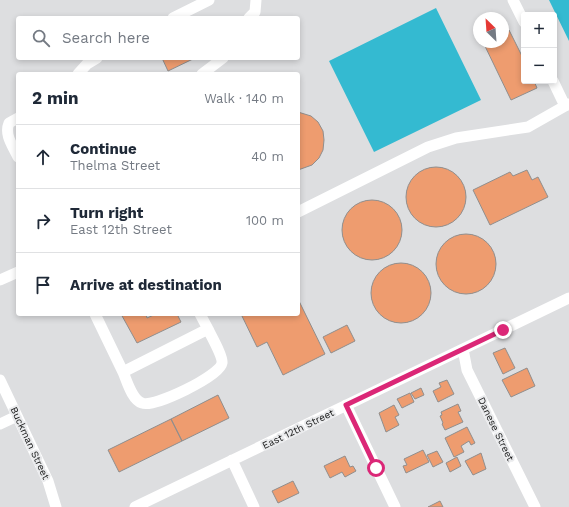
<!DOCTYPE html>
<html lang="en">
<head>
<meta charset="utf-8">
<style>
	:root { --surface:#fff; --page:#f6f6f7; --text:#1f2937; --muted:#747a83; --line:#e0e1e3 }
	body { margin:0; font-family:"Work Sans",sans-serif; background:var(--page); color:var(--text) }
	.controls { position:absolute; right:12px; top:12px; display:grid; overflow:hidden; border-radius:4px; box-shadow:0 2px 6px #0003 }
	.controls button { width:36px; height:36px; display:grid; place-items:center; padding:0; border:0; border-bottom:1px solid var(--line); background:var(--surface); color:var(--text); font:20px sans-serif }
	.compass { position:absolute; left:473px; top:12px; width:36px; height:36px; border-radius:50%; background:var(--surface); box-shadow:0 2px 6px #0003; rotate:335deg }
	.stop { position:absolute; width:12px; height:12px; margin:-9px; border:3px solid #db2777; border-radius:50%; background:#fff }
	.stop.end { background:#db2777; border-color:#fff; box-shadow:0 1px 4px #0008 }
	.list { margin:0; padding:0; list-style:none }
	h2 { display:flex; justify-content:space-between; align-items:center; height:52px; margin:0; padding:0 16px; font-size:17px }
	h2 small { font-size:13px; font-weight:400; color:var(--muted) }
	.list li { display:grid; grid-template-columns:26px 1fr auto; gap:12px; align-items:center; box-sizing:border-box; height:64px; padding:0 16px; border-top:1px solid var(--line) }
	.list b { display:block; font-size:15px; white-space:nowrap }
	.list p { margin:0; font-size:13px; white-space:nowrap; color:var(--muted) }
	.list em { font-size:13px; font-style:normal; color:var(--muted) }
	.icon { flex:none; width:22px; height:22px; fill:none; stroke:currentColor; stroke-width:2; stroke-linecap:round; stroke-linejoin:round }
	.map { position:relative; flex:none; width:569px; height:507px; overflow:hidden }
	.search { position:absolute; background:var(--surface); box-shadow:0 2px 6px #0003; left:16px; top:16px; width:284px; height:44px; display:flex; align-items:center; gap:10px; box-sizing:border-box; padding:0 14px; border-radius:4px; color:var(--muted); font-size:15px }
	.panel { position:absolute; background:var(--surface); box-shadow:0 2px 6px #0003; left:16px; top:72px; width:284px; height:244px; border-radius:4px }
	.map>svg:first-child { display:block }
	.water { fill:#34bad1 }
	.building { fill:#ee9c6f; stroke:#908e8d }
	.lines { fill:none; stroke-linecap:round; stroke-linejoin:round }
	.minor { stroke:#fff; stroke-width:11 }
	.route { stroke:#db2777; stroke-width:5 }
	.labels { text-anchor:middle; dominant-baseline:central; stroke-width:4; stroke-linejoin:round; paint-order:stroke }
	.street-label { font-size:10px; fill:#171818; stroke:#eaebed }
</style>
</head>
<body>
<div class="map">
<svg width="569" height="507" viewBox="0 0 569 507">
	<rect width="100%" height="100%" fill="#dddee0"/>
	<path class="water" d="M549 0H569V41Z
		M436 8 481 100 374 152 329 61Z"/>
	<path class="building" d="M509 30 524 60V81H534L537 88 511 100 483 42H503V33Z
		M162 58H195L168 71Z
		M298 112 311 116 318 122 323 131 324 140 323 150 319 158 312 165 298 170Z
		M406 197a30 30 0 1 1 60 0a30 30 0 1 1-60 0Z
		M527 170 532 180 538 177 548 197 490 225 473 190 510 172 513 176Z
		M342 230a30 30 0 1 1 60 0a30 30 0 1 1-60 0Z
		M436 264a30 30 0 1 1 60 0a30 30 0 1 1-60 0Z
		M371 293a30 30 0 1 1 60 0a30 30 0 1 1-60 0Z
		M298 299 325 354 283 375 267 342 257 347 241 314H298Z
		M121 314H146L147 318 156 314H177L181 322 137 343Z
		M347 325 355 341 331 353 323 337Z
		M505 348 515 368 503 374 493 353Z
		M527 368 535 386 511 397 502 380Z
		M447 380 454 394 438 402 433 391 441 387 439 383Z
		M421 388 424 395 415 399 411 393Z
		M410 393 414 402 402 408 397 399Z
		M218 395 229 418 182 441 171 419Z
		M458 404 461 411 458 412 463 422 445 430 442 424 443 423 440 416 442 415 441 412Z
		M394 405 399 415 395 417 399 425 386 432 379 413Z
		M171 419 182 441 119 472 108 450Z
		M467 427 475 443 471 445 469 441 461 446 464 452 454 457 445 438Z
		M423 450 429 462 406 473 403 466 407 465 404 459Z
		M437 451 443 462 433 467 427 455Z
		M481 453 486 469 473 475 465 461Z
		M345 456 350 467 353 466 356 471 345 477 342 472 330 478 324 466Z
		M457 457 461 466 450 472 446 463Z
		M293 481 299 493 278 503 272 491Z
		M440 501 443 507H428Z"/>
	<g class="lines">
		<path class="minor" d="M513 0 524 22
			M173 18 209 0
			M249 18 255 12 256 0
			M78 74 87 64 97 58
			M202 74 223 58
			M553 81 565 106 569 104
			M18 118 9 123C4 135 13 146 18 157
			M298 212 428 147 456 138 528 127 565 106
			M0 280 18 272
			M95 314 123 372 208 329 200 314
			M463 349 467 370 535 507
			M123 372C127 381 132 400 142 403 154 408 220 376 222 363 223 356 211 336 208 329
			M0 380 48 481 56 507
			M346 405 395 507
			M0 424 17 416
			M232 460 254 507
			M135 507 569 298"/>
	</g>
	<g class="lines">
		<path class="route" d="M376 468 346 405 503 330"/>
	</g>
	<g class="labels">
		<g class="street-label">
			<text transform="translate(298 429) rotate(-26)">East 12th Street</text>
			<text transform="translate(496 429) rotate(64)">Danese Street</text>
			<text transform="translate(30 443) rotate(65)">Buckman Street</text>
		</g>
	</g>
</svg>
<div class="controls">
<button>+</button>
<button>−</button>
</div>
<svg class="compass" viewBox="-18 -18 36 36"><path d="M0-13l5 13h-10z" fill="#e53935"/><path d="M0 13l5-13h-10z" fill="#747a83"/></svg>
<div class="stop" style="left:376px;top:468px"></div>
<div class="stop end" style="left:503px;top:330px"></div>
<div class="search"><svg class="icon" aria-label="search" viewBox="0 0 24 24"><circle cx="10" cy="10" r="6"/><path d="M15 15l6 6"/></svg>Search here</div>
<section class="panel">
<h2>2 min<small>Walk · 140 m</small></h2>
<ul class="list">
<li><svg class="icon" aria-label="ahead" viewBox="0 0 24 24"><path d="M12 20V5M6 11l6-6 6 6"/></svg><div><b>Continue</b><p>Thelma Street</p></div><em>40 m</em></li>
<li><svg class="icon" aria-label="right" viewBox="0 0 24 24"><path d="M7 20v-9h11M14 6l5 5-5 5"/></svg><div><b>Turn right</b><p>East 12th Street</p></div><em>100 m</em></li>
<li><svg class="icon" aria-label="arrive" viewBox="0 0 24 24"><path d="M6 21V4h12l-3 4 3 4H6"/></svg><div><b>Arrive at destination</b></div></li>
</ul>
</section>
</div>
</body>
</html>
